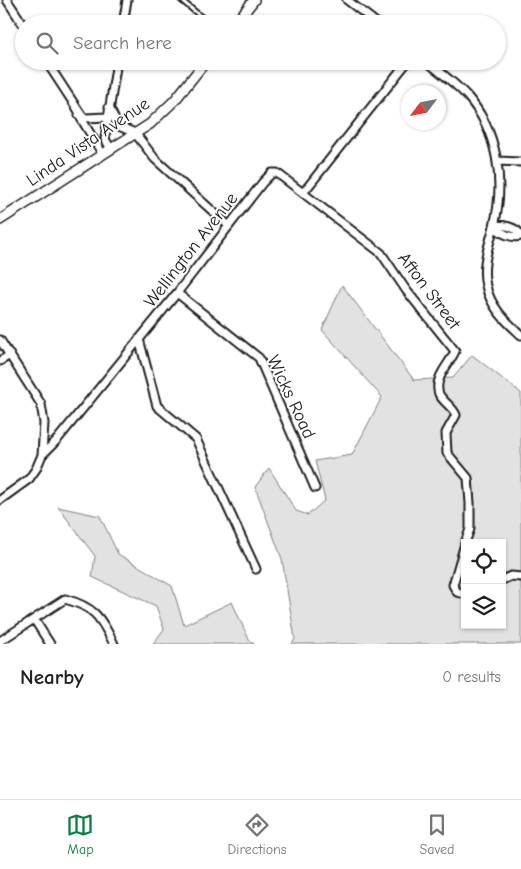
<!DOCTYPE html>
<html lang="en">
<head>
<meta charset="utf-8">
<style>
	:root { --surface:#fff; --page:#f6f6f6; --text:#202124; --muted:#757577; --line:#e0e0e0; --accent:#0b8043 }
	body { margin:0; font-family:"Comic Neue",sans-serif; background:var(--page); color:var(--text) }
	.controls { position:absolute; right:15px; bottom:15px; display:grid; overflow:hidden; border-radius:0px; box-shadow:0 1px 4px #0004 }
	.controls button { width:45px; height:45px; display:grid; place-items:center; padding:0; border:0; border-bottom:1px solid var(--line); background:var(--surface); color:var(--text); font:25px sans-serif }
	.compass { position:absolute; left:401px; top:85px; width:45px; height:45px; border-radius:50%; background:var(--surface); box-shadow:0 1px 4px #0004; rotate:238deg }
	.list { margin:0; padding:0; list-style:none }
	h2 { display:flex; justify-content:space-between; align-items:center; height:65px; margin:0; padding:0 20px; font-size:21px }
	h2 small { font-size:16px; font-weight:400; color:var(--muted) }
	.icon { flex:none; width:28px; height:28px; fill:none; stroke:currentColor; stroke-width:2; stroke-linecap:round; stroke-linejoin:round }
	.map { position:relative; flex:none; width:521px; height:644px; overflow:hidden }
	.search { position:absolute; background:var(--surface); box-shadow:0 1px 4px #0004; left:15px; right:15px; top:15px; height:55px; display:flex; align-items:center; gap:12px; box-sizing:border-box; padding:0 18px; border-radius:28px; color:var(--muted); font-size:19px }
	.sheet { height:155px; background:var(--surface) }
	nav { display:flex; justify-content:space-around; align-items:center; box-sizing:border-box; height:70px; border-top:1px solid var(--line); background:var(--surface); font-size:14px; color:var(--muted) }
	nav a { display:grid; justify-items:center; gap:2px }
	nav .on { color:var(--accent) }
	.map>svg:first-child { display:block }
	.green { fill:#e2e2e2; stroke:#7f7f7f; fill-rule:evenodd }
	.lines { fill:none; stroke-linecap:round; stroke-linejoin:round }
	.lane-casing { stroke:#1c1c1c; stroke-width:7 }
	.street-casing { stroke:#1c1c1c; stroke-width:11 }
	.secondary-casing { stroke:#1c1c1c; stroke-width:12 }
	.lane { stroke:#fff; stroke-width:3 }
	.street { stroke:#fff; stroke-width:7 }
	.secondary { stroke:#fff; stroke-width:9 }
	.labels { text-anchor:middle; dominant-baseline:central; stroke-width:4; stroke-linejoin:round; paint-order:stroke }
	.street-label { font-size:18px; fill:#1c1c1c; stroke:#fff }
</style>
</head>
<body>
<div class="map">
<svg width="521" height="644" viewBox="0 0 521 644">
	<rect width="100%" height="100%" fill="#fff"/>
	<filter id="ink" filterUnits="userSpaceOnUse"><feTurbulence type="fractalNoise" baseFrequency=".02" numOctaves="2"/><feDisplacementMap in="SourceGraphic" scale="10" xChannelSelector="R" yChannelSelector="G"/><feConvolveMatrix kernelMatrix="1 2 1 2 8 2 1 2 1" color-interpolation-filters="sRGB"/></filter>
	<g filter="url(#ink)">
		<path class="green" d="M342 285 414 380 453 378 472 355 521 393V644H292L295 639 282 559 255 487 269 468 296 511 308 515 325 500 315 461 352 455 382 397 322 330ZM465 543H502V625H465Z
			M58 507 100 516 118 554 172 586 184 625 232 602 249 640 254 644H153L164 629 156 606 92 577 95 556Z"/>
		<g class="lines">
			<g class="lane-casing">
				<path id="lane" d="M181 0 210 24"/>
			</g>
			<g class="street-casing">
				<path id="street" d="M7 0 24 26
					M347 0 378 24
					M123 24 127 0
					M46 61 82 116 85 118 107 117
					M426 61C440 72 455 83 467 96 498 131 505 182 494 226 489 246 481 265 486 286 491 308 506 321 521 335
					M109 107 116 122 121 127 135 133 155 159 229 226
					M79 115 102 153
					M111 149 105 139 106 131 117 61
					M497 161 521 162
					M303 193 381 253 406 290 455 351C450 364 433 378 439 394 443 402 453 407 456 415L446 433 447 453 468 478 470 503V529L465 543
					M494 226C503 224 516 227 521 235
					M494 226C500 233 512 239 521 236
					M177 293 259 358 315 488
					M139 339 157 406 196 439 256 569
					M0 340 41 404 44 423 42 455
					M0 361 10 355
					M0 500 29 479 36 469 42 455 57 440 177 293 263 182 272 173H277L303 193 408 61
					M465 544 453 585 457 592 465 594
					M502 580 511 576 521 577
					M34 619 50 644
					M0 641 65 599C95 607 100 617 114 644"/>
			</g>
			<g class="secondary-casing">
				<path id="secondary" d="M235 24 254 0
					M0 220 150 124 175 100 206 61"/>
			</g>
			<use href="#lane" class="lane"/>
			<use href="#street" class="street"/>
			<use href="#secondary" class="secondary"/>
		</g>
	</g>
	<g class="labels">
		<g class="street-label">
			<text transform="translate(88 142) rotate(-34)">Linda Vista Avenue</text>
			<text transform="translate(191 250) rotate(-52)">Wellington Avenue</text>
			<text transform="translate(429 291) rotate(53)">Afton Street</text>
			<text transform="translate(291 397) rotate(65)">Wicks Road</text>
		</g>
	</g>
</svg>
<div class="controls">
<button><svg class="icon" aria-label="locate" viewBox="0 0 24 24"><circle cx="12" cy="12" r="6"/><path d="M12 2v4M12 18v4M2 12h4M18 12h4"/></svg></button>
<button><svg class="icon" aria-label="layers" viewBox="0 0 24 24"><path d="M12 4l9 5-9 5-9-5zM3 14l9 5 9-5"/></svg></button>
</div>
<svg class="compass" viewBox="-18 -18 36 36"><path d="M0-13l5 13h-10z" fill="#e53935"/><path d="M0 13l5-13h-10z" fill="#757577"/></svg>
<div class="search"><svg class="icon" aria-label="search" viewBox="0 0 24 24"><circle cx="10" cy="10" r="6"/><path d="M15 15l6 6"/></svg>Search here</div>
</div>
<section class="sheet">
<h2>Nearby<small>0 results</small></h2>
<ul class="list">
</ul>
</section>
<nav>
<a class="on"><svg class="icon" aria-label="map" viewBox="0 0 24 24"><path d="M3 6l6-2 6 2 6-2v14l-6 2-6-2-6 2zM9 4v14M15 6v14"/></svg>Map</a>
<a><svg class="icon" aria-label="directions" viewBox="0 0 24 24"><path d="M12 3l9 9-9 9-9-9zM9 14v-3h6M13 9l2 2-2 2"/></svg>Directions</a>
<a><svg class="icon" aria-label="saved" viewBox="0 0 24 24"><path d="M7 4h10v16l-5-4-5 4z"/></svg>Saved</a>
</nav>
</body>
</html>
